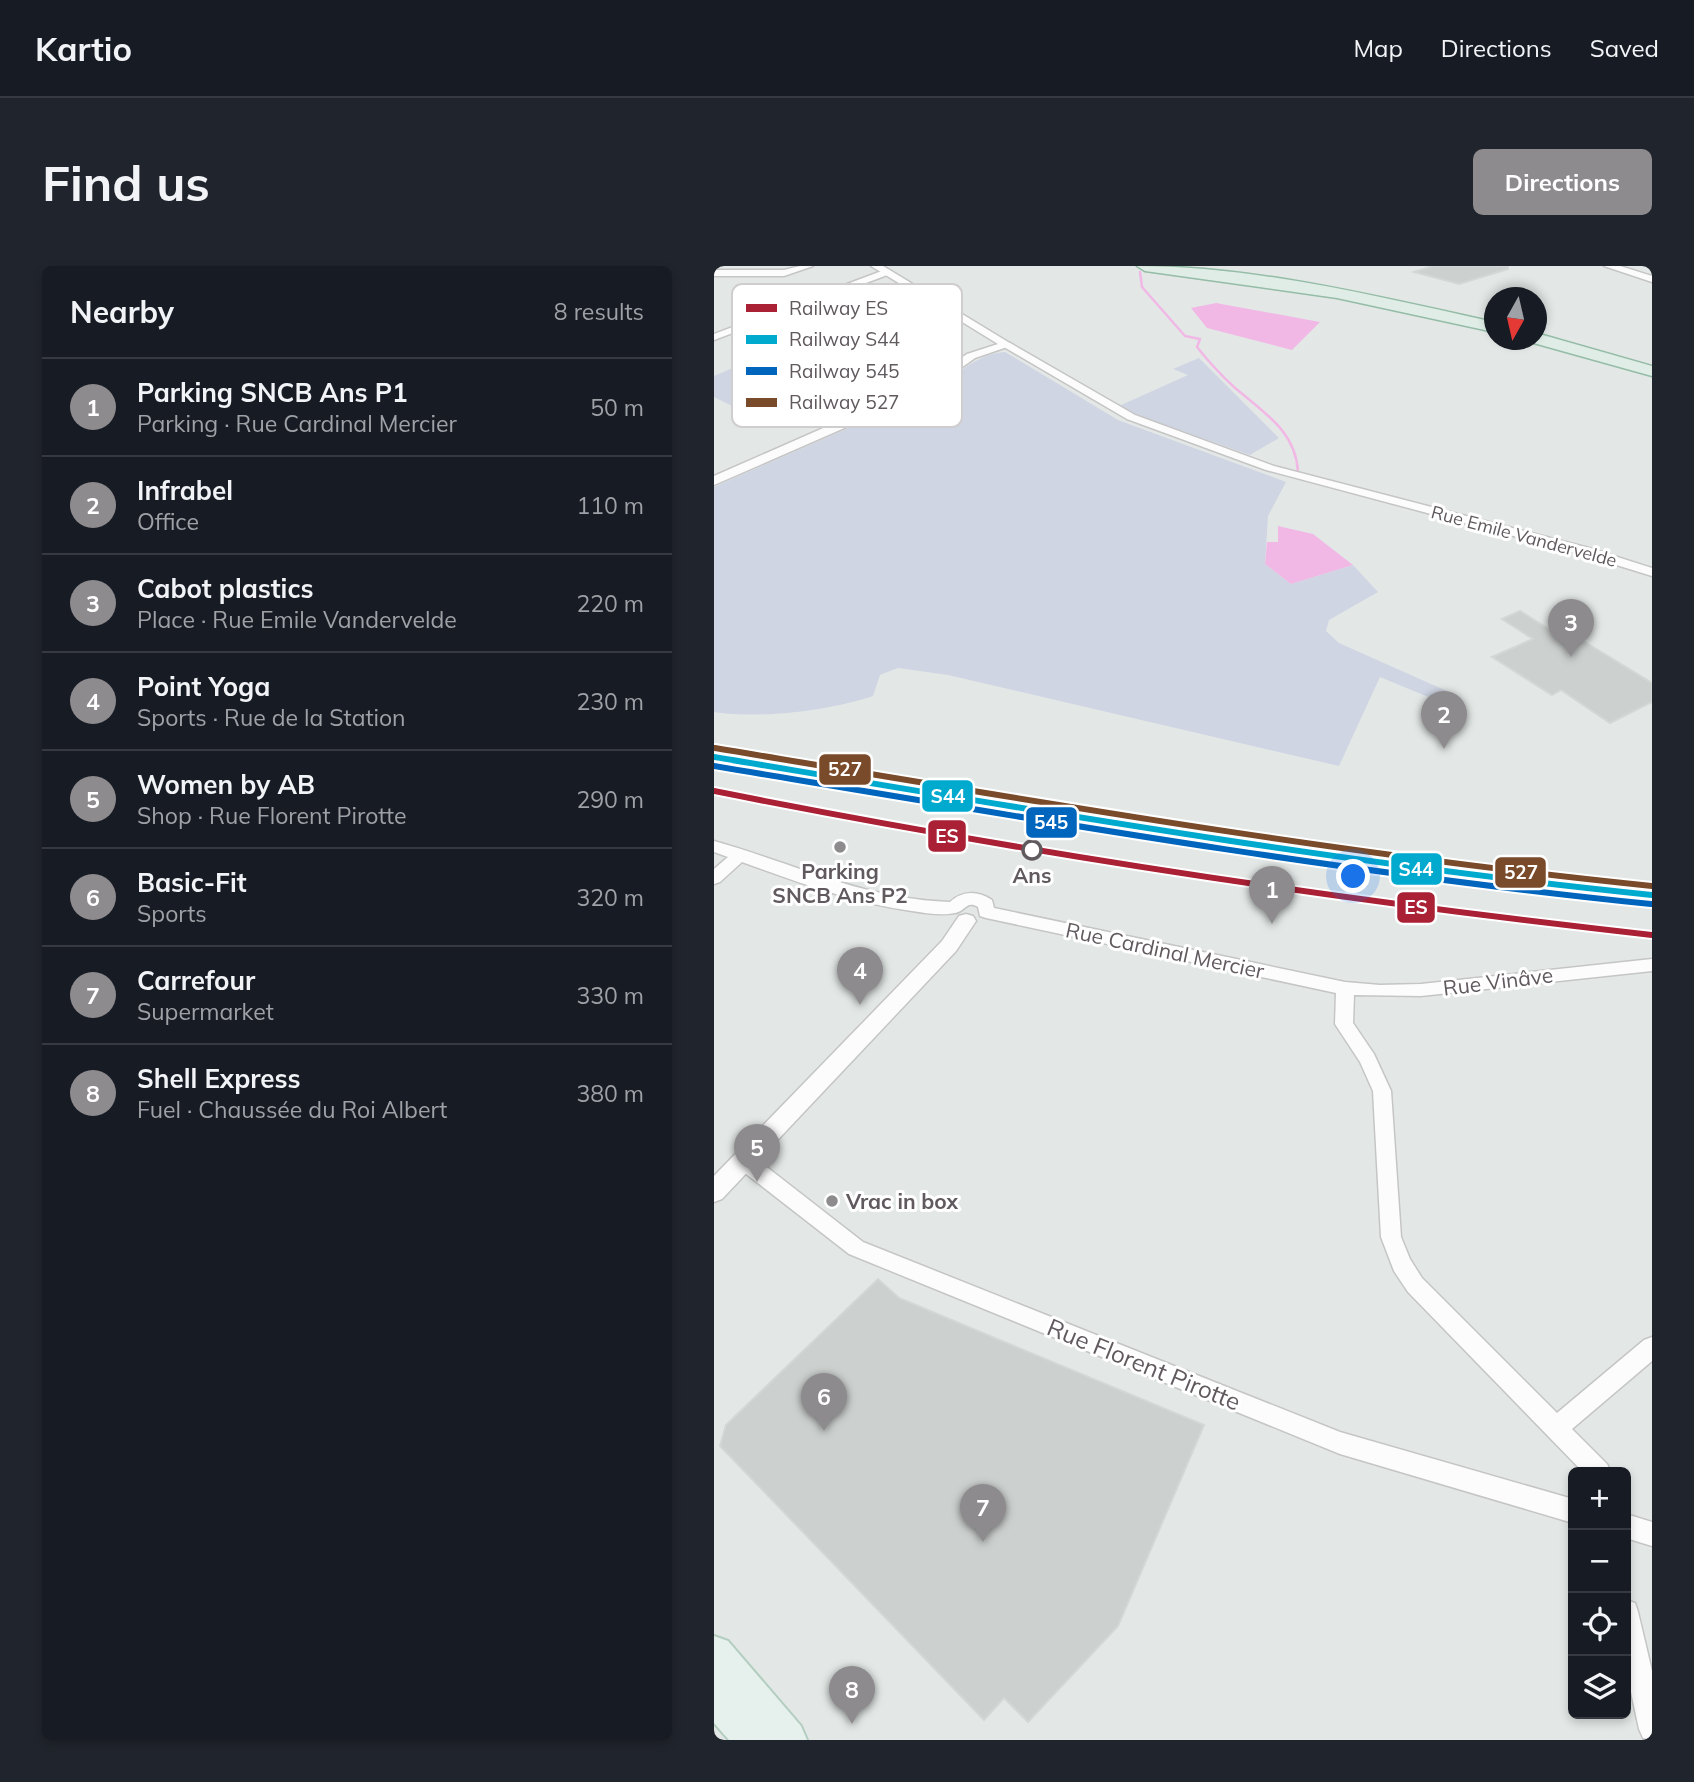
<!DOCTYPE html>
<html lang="en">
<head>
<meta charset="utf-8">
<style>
	:root { --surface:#171b24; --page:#20242c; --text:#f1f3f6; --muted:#9ea1a6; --line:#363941; --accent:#8e8b8e }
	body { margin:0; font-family:Mulish,sans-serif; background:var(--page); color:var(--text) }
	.controls { position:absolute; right:21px; bottom:21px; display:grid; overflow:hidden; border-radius:10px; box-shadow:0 4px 10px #0003 }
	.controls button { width:63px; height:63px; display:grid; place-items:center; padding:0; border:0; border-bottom:2px solid var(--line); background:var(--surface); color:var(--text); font:35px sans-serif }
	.compass { position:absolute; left:770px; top:21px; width:63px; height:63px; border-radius:50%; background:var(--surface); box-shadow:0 4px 10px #0003; rotate:188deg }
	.you { position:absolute; left:640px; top:611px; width:24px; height:24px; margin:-18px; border:5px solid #fff; border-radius:50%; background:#1a73e8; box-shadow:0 0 0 10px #1a73e833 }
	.badge { display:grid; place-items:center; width:46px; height:46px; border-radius:50%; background:var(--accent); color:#fff; font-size:23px; font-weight:700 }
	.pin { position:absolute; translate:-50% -58px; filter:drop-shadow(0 2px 4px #0008) }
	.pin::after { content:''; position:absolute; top:37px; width:24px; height:21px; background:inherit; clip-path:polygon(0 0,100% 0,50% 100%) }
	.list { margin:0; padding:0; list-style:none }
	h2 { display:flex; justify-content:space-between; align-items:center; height:91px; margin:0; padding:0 28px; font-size:30px }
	h2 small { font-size:23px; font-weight:400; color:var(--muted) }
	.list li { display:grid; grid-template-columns:46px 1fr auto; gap:21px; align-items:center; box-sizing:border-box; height:98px; padding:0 28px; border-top:2px solid var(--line) }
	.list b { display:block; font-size:26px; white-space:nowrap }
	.list p { margin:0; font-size:23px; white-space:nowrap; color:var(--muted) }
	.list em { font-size:23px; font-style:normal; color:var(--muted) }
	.icon { flex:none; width:38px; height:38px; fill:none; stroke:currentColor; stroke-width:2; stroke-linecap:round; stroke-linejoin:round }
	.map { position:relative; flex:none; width:938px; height:1474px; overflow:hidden; border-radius:10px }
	header { display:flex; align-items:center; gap:42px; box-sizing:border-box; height:98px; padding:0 35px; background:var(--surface); border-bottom:2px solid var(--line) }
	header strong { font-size:33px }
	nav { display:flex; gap:38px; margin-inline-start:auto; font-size:24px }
	.intro { display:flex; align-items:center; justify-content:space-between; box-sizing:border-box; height:168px; padding:0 42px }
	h1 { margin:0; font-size:49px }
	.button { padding:18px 32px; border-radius:10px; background:var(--accent); color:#fff; font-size:24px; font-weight:700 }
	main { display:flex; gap:42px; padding:0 42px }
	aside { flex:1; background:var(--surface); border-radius:10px; box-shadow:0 4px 10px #0003 }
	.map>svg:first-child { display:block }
	.green { fill:#cfd5e3 }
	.water { fill:#f1b8e6 }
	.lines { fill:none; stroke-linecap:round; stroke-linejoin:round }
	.stream { stroke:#f1b8e6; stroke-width:2.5 }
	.building { fill:#ccd0ce; stroke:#d2d8d5; stroke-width:2 }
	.minor-casing { stroke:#c5c5c5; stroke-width:3 }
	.tertiary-casing { stroke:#c5c5c5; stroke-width:3 }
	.primary-casing { stroke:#b3cec0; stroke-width:4 }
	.motorway-casing { stroke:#94bca6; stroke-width:3 }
	.minor { fill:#fbfcfb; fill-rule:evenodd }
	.tertiary { fill:#fbfcfb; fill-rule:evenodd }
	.primary { fill:#e6f0ec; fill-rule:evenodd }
	.motorway { fill:#e0ede7; fill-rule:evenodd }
	.rail-1-casing { stroke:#fff; stroke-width:10 }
	.rail-2-casing { stroke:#fff; stroke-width:10 }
	.rail-3-casing { stroke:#fff; stroke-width:10 }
	.rail-4-casing { stroke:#fff; stroke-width:10 }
	.rail-1 { stroke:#aa2135; stroke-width:6 }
	.rail-2 { stroke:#00a9ce; stroke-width:6 }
	.rail-3 { stroke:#0065bd; stroke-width:6 }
	.rail-4 { stroke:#7a4b2a; stroke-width:6 }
	.poi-dot { fill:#8e8b8e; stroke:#fff; stroke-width:2.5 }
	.stop-dot { fill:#fff; stroke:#60595e; stroke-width:3.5 }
	.labels { text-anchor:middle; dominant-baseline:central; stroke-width:6; stroke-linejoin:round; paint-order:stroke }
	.far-street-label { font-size:18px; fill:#60595e; stroke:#fff }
	.poi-label { font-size:21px; font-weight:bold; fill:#60595e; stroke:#fff }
	.stop-label { font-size:21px; font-weight:bold; fill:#60595e; stroke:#fff }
	.street-label { font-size:21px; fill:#60595e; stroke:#fff }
	.near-street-label { font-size:24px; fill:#60595e; stroke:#fff }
	.key { fill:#fff; stroke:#cfcdcf; stroke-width:2 }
	.key-label { font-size:19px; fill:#60595e }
	.line-badge { stroke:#fff; stroke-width:2.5 }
	.badge-label { font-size:19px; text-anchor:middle; font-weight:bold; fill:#fff }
</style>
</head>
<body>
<header>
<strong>Kartio</strong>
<nav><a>Map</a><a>Directions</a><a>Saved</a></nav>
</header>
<div class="intro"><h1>Find us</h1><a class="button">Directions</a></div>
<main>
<aside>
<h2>Nearby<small>8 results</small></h2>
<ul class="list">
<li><span class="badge">1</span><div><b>Parking SNCB Ans P1</b><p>Parking · Rue Cardinal Mercier</p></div><em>50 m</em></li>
<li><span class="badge">2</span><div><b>Infrabel</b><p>Office</p></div><em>110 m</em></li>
<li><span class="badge">3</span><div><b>Cabot plastics</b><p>Place · Rue Emile Vandervelde</p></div><em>220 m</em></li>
<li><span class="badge">4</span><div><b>Point Yoga</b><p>Sports · Rue de la Station</p></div><em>230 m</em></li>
<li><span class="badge">5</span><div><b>Women by AB</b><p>Shop · Rue Florent Pirotte</p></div><em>290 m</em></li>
<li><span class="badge">6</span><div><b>Basic-Fit</b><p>Sports</p></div><em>320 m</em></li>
<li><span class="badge">7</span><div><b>Carrefour</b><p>Supermarket</p></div><em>330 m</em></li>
<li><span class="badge">8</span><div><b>Shell Express</b><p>Fuel · Chaussée du Roi Albert</p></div><em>380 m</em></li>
</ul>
</aside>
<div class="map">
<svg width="938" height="1474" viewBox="0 0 938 1474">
	<rect width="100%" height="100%" fill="#e3e8e6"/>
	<path class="green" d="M88 72 100 77 90 81 95 84 74 95 73 100 91 113 75 124 20 141 0 131V110Z
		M291 86 404 154 572 216 554 250 551 298 577 318 639 299 664 326 615 354 612 365 625 377 735 426 724 435 666 411 625 500 234 409 184 402 166 409 159 430C114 445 47 453 0 446V221L210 129C238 116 258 88 291 86Z
		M485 92 565 172 536 189 434 153 405 140 474 109 459 103Z"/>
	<path class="water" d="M502 37 606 56 578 84 493 62 477 42Z
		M564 260 599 268 639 299 577 318 551 298 553 276H564Z"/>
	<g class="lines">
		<path class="stream" d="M426 6 428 21 471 70 486 73 483 81C494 95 507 109 520 121 549 146 582 165 584 206"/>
	</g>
	<path class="building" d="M719 0H794V3L745 18 700 6Z
		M806 345 838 365 846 361 938 417V436L896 457 847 424 838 429 778 391 819 373 788 353Z
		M164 1013 185 1032 490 1159 404 1360 314 1456 290 1432 270 1454 6 1180 12 1159Z"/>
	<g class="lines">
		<g class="minor-casing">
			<path id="minor" d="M86 0H99L70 10H0V4H70Z
				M173 3 176 8 0 74V68Z
				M241 44 244 45V49L187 65 166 75 158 73 181 61Z
				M290 77H296L421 149 560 200 875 282 938 302V310L867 288 552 204 413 153 290 81Z
				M0 575C82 598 148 633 236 636 249 624 264 625 278 634L280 642 631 716 666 719 707 718 938 693V705L707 730 640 729 639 757 660 788 677 825 687 971 696 993 708 1012 843 1147 930 1074 938 1071V1095L858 1163 893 1198 897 1206H869L694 1026 680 1005 667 971 659 825 646 796 621 758 622 727 272 652 266 650 264 641C252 634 251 646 241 647 228 650 211 647 198 645 139 637 83 616 28 596L6 616 0 618V603L14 591 0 586Z
				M29 886 36 888 149 976 626 1166 859 1233V1257L626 1188 135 988 22 900 19 894 22 888Z
				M912 1248 938 1256V1280L912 1272Z
				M912 1334 921 1337 924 1346 938 1405V1474L929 1472 925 1463 912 1403Z"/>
		</g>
		<g class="tertiary-casing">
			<path id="tertiary" d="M157 0H169L299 79 261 92 215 125 0 219V210L207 119 253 88 284 78Z
				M890 0H906L938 10V16Z
				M252 648 259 650 262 655 242 685 8 933 0 936V910L228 675 245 650Z"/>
		</g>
		<g class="primary-casing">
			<path id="primary" d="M0 1370 14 1375 87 1460 93 1474H15L0 1457Z"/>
		</g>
		<g class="motorway-casing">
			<path id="motorway" d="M423 0C541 0 666 31 780 56V66L623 32 431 5Z
				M822 67 938 100V110L816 76 815 74H822Z"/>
		</g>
		<use href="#minor" class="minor"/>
		<use href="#tertiary" class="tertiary"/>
		<use href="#primary" class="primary"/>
		<use href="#motorway" class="motorway"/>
		<g class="rail-1-casing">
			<path id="rail-1" d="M0 525C311 587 623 634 938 669"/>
		</g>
		<g class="rail-2-casing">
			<path id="rail-2" d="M0 491C312 543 623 597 938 629"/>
		</g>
		<g class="rail-3-casing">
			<path id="rail-3" d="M0 500C312 552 622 606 937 638"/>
		</g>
		<g class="rail-4-casing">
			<path id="rail-4" d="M1 482C313 534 623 588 938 620"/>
		</g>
		<use href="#rail-1" class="rail-1"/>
		<use href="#rail-2" class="rail-2"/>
		<use href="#rail-3" class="rail-3"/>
		<use href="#rail-4" class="rail-4"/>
	</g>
	<g class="poi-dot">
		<circle cx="126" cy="581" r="7"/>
		<circle cx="118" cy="935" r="7"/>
	</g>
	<circle class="stop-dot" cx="318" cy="584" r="9"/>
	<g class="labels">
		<g class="far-street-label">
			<text transform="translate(810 270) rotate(15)">Rue Emile Vandervelde</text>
		</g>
		<g class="poi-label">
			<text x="126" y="605">Parking<tspan x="126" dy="24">SNCB Ans P2</tspan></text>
			<text x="132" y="935" text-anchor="start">Vrac in box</text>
		</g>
		<g class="stop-label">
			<text x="318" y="609">Ans</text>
		</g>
		<g class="street-label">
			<text transform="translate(451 684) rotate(12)">Rue Cardinal Mercier</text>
			<text transform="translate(784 715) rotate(-7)">Rue Vinâve</text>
		</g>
		<g class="near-street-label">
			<text transform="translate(430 1098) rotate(22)">Rue Florent Pirotte</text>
		</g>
	</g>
	<rect x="18" y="18" width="230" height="143" rx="10" class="key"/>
	<rect x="32" y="38" width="31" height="8" fill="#aa2135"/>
	<rect x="32" y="69" width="31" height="9" fill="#00a9ce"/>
	<rect x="32" y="101" width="31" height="8" fill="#0065bd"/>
	<rect x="32" y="132" width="31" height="9" fill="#7a4b2a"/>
	<g class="key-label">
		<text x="75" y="49">Railway ES</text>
		<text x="75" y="80">Railway S44</text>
		<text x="75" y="112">Railway 545</text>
		<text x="75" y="143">Railway 527</text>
	</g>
	<g class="line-badge">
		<rect x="104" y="487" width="54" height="33" rx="7" fill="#7a4b2a"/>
		<rect x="207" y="513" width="53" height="34" rx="7" fill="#00a9ce"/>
		<rect x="311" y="540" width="53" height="33" rx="7" fill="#0065bd"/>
		<rect x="213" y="553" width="40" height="34" rx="7" fill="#aa2135"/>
		<rect x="676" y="586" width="53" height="34" rx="7" fill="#00a9ce"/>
		<rect x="780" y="590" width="53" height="33" rx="7" fill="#7a4b2a"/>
		<rect x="682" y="625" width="40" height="33" rx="7" fill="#aa2135"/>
	</g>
	<g class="badge-label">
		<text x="131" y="510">527</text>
		<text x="234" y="537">S44</text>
		<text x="337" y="563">545</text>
		<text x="233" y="577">ES</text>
		<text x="702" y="610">S44</text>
		<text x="807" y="613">527</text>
		<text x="702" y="648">ES</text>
	</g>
</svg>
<div class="controls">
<button>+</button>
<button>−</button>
<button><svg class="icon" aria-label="locate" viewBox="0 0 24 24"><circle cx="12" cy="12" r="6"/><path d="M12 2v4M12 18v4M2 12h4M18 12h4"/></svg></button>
<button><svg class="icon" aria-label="layers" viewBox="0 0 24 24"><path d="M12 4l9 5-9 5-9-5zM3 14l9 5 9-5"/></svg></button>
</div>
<svg class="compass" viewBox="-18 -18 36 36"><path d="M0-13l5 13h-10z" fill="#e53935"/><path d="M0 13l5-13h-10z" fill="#9ea1a6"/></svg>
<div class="you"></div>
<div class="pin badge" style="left:558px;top:658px">1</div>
<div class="pin badge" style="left:730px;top:483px">2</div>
<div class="pin badge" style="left:857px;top:391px">3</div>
<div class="pin badge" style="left:146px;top:739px">4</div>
<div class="pin badge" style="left:43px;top:916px">5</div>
<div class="pin badge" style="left:110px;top:1165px">6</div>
<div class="pin badge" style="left:269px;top:1276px">7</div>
<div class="pin badge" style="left:138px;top:1458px">8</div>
</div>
</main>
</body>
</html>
